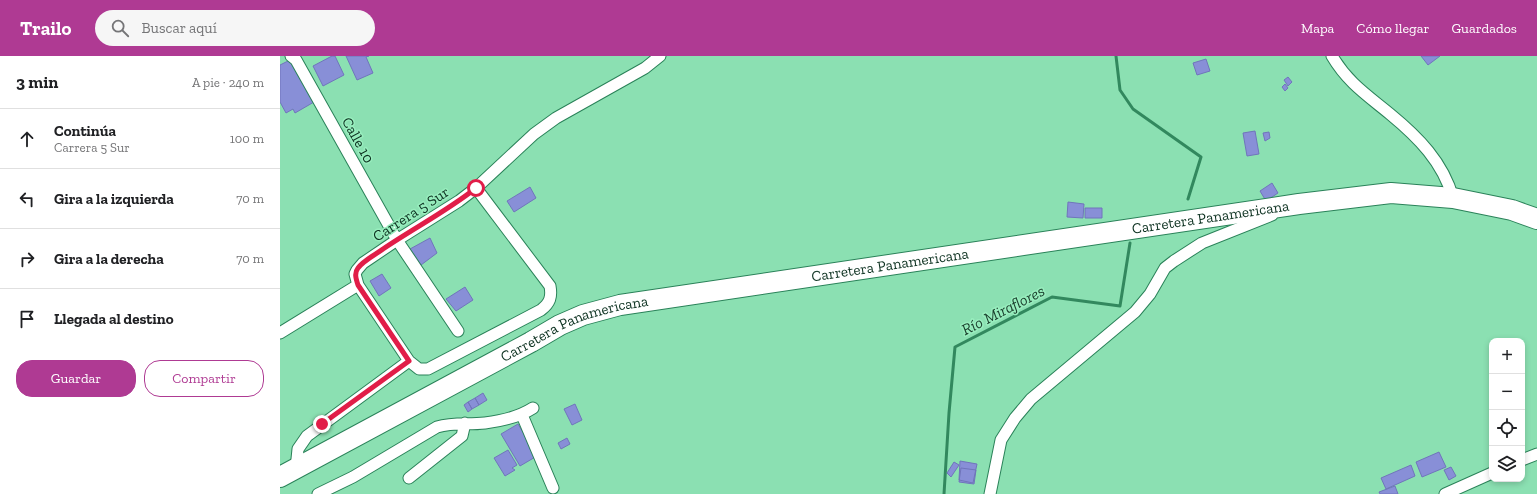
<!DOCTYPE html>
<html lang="es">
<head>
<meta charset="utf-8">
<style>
	:root { --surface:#fff; --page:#f6f6f6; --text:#202124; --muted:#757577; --line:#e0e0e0; --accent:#af3a93 }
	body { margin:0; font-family:"Zilla Slab",serif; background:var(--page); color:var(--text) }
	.controls { position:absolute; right:12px; bottom:12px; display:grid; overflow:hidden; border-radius:8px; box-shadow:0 2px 6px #0003 }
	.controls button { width:36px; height:36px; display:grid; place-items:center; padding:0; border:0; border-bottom:1px solid var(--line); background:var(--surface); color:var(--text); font:20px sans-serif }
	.stop { position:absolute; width:12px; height:12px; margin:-9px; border:3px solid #e11d48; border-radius:50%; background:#fff }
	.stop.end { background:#e11d48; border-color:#fff; box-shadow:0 1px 4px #0008 }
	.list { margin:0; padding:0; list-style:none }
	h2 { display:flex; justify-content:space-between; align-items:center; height:52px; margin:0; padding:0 16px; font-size:17px }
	h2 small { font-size:13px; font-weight:400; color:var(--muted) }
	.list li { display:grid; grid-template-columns:26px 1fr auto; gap:12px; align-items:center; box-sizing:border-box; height:60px; padding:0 16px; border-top:1px solid var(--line) }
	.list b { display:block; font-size:15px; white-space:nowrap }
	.list p { margin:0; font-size:13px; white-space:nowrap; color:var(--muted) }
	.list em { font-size:13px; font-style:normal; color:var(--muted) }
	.actions { display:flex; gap:8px; padding:12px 16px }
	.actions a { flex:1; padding:9px 0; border:1px solid var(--accent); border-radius:16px; text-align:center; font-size:14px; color:var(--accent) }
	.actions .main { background:var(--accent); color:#fff }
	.icon { flex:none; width:22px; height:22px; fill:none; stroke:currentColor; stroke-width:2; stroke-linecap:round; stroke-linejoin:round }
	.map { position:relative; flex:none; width:1257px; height:438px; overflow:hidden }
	header { display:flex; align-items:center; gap:24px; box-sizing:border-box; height:56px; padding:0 20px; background:var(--accent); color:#fff }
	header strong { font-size:19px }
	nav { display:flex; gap:22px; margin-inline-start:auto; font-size:14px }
	.search { width:280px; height:36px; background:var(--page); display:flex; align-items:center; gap:10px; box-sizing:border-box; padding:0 14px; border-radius:22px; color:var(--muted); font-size:15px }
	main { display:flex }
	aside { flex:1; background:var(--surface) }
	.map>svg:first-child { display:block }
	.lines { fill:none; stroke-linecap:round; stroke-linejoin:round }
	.stream { stroke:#32885e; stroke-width:3 }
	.building { fill:#888fd7; stroke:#7075bb }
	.street-casing { stroke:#2a8259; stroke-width:13 }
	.highway-casing { stroke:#2a8259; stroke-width:22 }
	.street { stroke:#fff; stroke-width:11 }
	.highway { stroke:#fff; stroke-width:20 }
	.route { stroke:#e11d48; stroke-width:5 }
	.labels { text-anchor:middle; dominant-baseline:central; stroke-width:3; stroke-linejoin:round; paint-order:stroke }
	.street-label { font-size:15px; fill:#0c3120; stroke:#98eebe }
	.water-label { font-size:16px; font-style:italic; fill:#193d2b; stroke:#98eebe }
</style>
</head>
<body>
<header>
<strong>Trailo</strong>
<div class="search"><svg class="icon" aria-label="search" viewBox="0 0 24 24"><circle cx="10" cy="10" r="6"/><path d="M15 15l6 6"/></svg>Buscar aquí</div>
<nav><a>Mapa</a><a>Cómo llegar</a><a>Guardados</a></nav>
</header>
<main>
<aside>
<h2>3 min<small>A pie · 240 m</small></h2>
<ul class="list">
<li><svg class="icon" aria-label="ahead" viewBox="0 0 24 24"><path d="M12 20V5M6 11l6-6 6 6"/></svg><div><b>Continúa</b><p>Carrera 5 Sur</p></div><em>100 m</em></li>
<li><svg class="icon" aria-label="left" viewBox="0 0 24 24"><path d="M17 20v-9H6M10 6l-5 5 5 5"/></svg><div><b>Gira a la izquierda</b></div><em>70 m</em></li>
<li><svg class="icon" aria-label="right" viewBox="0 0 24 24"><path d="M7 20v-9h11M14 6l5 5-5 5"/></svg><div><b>Gira a la derecha</b></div><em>70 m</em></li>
<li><svg class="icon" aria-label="arrive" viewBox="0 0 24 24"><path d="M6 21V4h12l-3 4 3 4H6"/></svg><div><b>Llegada al destino</b></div></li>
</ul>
<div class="actions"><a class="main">Guardar</a><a>Compartir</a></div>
</aside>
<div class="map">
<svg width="1257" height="438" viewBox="0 0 1257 438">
	<rect width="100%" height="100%" fill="#8be0b2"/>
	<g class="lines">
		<path class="stream" d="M836 0 840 34 853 53 921 101 908 143
			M664 438 669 357 675 291 772 241 840 250 850 187"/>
	</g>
	<path class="building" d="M52 0H55L64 19 43 30 33 10Z
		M66 0H89L86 1 93 17 77 24Z
		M1141 0H1160L1148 9Z
		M926 3 930 15 917 19 913 7Z
		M10 4 34 46 15 57 13 53 6 57 0 46V9Z
		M1008 21 1012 26 1008 30 1004 24Z
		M1005 28 1008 32 1005 35 1002 31Z
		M975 75 979 98 967 100 963 77Z
		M989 76 990 82 985 85 983 77Z
		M992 127 998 137 986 145 980 135Z
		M250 131 256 142 234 156 227 145Z
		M788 146 804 148 803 162 787 161Z
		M805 152H822V162H805Z
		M150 182 157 197 141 209 130 193Z
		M102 218 111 232 99 240 90 225Z
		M185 231 193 244 176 255 166 243Z
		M203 337 207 344 199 349 195 342Z
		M195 342 199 349 192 353 188 346Z
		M188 346 192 353 188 356 184 349Z
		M295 348 302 364 292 369 284 353Z
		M238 368 257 400 240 410 221 378Z
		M287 382 290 388 281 393 278 387Z
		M228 394 237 409 232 412 235 414 225 420 214 402Z
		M1159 396 1166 411 1142 421 1136 406Z
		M680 405 697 408 693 427 679 424Z
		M674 406 679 409 671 421 667 417Z
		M1131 409 1135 420 1106 433 1101 422Z
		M1171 411 1176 420 1169 424 1164 414Z
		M681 412 696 414 694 428 679 426Z
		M1115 430 1118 438H1100L1099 436Z"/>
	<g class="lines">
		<g class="street-casing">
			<path id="street" d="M11 0 16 4 117 184 178 275
				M1052 0C1068 27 1087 39 1110 58 1138 81 1163 106 1173 142
				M0 277 78 229
				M129 305 139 313H148L261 254C270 247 272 241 270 230L196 132
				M242 359 273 432
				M1242 404 1257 398
				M16 413 18 393 27 380 129 305 78 229 75 218 77 214 83 207 117 184 179 145 196 132 254 78 276 62 365 12 380 0
				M129 422 182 380 185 367
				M38 438 73 421 157 371C174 366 188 369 205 367 221 365 239 361 253 352
				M710 438 721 384 735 362 751 343 855 256 870 238 885 212 894 205 922 187 992 159
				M1165 438 1212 417"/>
		</g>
		<g class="highway-casing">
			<g id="highway">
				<path id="s1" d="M0 421 251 286 280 269 303 259 340 249 1019 148 1111 137 1173 142 1232 154 1257 163"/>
			</g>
		</g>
		<use href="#street" class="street"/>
		<use href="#highway" class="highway"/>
	</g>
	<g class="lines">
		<path class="route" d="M42 368 129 305 78 229C76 223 74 217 78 212 84 204 95 199 103 193 134 172 167 155 196 132"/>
	</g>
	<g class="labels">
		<g class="street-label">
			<text transform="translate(78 84) rotate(61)">Calle 10</text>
			<text transform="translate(131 158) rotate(-33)">Carrera 5 Sur</text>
			<text stroke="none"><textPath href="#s1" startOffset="979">Carretera Panamericana</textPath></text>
			<text stroke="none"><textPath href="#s1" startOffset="655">Carretera Panamericana</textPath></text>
			<text stroke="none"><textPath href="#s1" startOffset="331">Carretera Panamericana</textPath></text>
		</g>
		<g class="water-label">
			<text transform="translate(723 254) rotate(-27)">Río Miraflores</text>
		</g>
	</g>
</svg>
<div class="controls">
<button>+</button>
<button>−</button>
<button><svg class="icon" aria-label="locate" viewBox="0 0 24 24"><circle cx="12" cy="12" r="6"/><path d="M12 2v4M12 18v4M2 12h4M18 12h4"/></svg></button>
<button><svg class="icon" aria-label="layers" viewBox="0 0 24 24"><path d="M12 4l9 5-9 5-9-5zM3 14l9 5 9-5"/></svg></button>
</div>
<div class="stop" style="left:196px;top:132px"></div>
<div class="stop end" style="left:42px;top:368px"></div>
</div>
</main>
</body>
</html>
